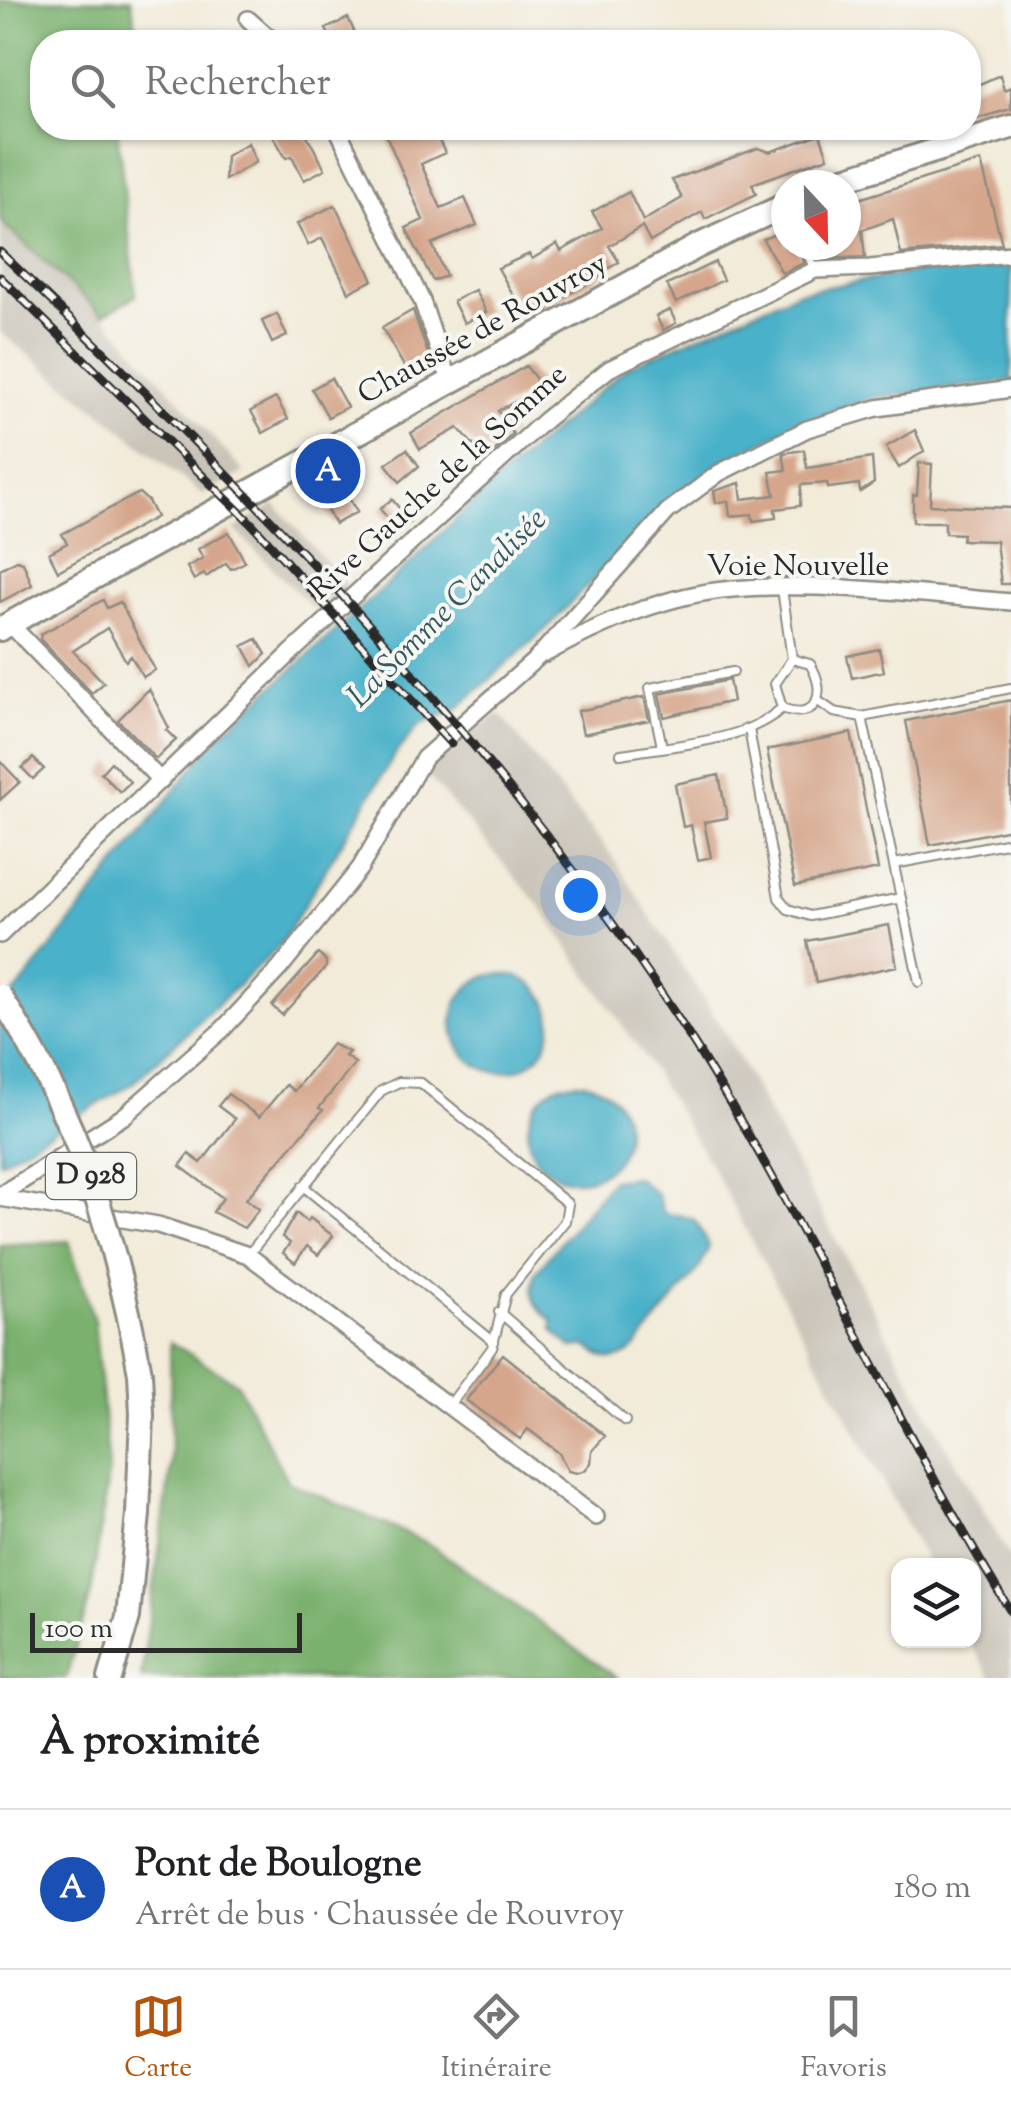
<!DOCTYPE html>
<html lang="fr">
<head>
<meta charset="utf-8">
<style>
	:root { --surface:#fff; --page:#f2f2f2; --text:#202124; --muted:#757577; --line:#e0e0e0; --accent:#b45309 }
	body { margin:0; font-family:"Sorts Mill Goudy",serif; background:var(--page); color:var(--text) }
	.controls { position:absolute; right:30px; bottom:30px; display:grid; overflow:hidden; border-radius:20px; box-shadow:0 2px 8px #0004 }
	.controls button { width:90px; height:90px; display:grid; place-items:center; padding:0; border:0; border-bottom:2px solid var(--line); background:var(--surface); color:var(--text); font:50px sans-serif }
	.compass { position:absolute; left:771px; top:170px; width:90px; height:90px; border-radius:50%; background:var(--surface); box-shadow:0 2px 8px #0004; rotate:158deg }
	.scale { position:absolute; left:30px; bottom:25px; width:272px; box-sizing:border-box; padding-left:10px; border:5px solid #2b2b2b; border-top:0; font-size:28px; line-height:35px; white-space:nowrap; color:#2b2b2b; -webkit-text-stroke:8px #f6f6f2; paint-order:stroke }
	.you { position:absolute; left:580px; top:895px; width:35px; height:35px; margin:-25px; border:8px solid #fff; border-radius:50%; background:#1a73e8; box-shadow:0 0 0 15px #1a73e833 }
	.badge { display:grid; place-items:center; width:65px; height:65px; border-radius:50%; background:var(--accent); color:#fff; font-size:32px; font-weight:700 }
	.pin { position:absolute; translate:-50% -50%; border:5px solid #fff; box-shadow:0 2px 10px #0006 }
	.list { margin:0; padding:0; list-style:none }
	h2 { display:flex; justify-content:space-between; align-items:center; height:130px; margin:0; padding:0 40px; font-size:42px }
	h2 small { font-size:32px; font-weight:400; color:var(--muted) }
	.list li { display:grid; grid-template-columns:65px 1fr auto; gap:30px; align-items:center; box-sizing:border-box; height:160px; padding:0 40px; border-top:2px solid var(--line) }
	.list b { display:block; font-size:38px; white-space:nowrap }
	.list p { margin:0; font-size:32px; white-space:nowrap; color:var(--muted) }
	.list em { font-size:32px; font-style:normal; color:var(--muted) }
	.icon { flex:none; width:55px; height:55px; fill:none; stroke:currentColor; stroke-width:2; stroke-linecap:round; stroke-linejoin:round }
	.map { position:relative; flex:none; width:1011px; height:1678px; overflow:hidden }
	.search { position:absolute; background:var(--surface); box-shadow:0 2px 8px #0004; left:30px; right:30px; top:30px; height:110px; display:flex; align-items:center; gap:25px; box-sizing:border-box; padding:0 35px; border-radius:40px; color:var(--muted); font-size:38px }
	.sheet { height:290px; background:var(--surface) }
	nav { display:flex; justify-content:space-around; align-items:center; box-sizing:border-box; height:140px; border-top:2px solid var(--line); background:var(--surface); font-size:28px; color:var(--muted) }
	nav a { display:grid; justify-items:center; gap:5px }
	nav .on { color:var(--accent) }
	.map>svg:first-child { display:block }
	.industrial { fill:#c9c3b8 }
	.forest { fill:#7ab16e; stroke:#526e4c; stroke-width:2.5 }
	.water { fill:#4ab1c9; stroke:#3a6e7a; stroke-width:2.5 }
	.building { fill:#d5a68b }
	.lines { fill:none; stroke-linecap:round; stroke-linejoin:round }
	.service-casing { stroke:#8e8b82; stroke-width:12 }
	.minor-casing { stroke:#8e8b82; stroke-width:20 }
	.primary-casing { stroke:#8e8b82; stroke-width:28 }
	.service { stroke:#fff; stroke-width:8 }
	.minor { stroke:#fff; stroke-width:15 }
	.primary { stroke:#fff; stroke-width:22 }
	.rail-casing { stroke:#2b2b2b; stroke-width:9 }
	.rail { stroke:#f6f6f2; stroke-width:5; stroke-dasharray:15; stroke-linecap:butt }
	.primary-bridge-casing { stroke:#8e8b82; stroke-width:28; stroke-linecap:butt }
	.primary-bridge { stroke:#fff; stroke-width:22 }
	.labels { text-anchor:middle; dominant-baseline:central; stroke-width:8; stroke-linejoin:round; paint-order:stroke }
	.shield { fill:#f6f6f2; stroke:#686867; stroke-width:2.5 }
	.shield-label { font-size:28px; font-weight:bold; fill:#2b2b2b }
	.street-label { font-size:30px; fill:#2b2b2b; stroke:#f6f6f2 }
	.water-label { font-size:32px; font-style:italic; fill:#365a62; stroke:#f6f6f2 }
</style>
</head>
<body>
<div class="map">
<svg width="1011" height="1678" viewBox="0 0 1011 1678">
	<rect width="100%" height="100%" fill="#f6f6f2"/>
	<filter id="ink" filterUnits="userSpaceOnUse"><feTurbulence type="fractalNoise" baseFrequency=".01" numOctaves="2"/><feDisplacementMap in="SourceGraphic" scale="20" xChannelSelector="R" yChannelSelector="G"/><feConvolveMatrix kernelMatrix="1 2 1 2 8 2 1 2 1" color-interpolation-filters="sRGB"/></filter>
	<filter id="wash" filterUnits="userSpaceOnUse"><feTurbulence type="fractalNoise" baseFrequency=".0048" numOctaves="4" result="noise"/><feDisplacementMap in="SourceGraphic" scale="40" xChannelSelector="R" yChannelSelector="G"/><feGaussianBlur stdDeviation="2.25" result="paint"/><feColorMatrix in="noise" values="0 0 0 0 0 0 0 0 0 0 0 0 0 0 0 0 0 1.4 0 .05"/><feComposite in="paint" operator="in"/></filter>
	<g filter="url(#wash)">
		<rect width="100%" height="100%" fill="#f2ebd9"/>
		<path class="industrial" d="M0 221 103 315 244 472 203 495 0 332Z
			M275 504 346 585 315 611 234 529Z
			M499 713 612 856 726 1034 943 1440 1011 1559V1678H991L969 1641 974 1640V1566L928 1565 710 1164 645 1058 539 905 428 776 442 751Z"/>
		<path class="forest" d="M0 0H131L136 26 107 42H42V128H117L136 296 103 315 0 221Z
			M69 1241 94 1321 109 1469 91 1594 66 1678H0V1245Z
			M170 1342 237 1383 288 1482 426 1542 617 1678H141L171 1466Z"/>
		<path class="water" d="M1011 266V381L872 398 795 426 720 463 658 511 549 626 456 710 420 724 396 753 279 947 132 1084 0 1162V998H10L19 988 216 738 403 570 492 484 627 367 798 292 920 271Z
			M453 1023a49 49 0 1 1 98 0a49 49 0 1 1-98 0Z
			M528 1131a49 49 0 1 1 98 0a49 49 0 1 1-98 0Z
			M636 1177 657 1194 663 1213C699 1219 692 1213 709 1247L700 1267 636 1347C620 1364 604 1362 587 1346L572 1348 553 1330 552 1320C533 1306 529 1294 536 1272L612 1180Z"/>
		<g id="blocks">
			<path class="building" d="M348 18 359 42H333L326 29Z
				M1000 75 1004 90 1011 87V109L968 121V89Z
				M268 128H303L325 169 304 180 292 156 286 158Z
				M402 128H406L410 135 433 128 445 153 421 164 441 208 465 198 477 225 432 244 446 276 433 281 406 228 423 220 386 135Z
				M820 134 828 157 752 184 756 194 705 219 702 212 650 242 642 227 609 246 619 262 599 274 600 277 526 318 498 268 529 254 532 259 557 244 561 251 602 228 592 212 629 192 643 221 682 198 672 180 758 148 770 152Z
				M248 143 256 162 225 180 226 156Z
				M981 161 1002 244 901 254 893 219 862 230 865 257 818 259 812 245H846V203Z
				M335 205 373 280 349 292 322 238 308 245 297 224Z
				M786 230V245H797L804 263 782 273 763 239Z
				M715 262 723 280 676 303 667 285Z
				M475 290 486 312 464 323 453 301Z
				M413 310 433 368 412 380 382 328Z
				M670 310 676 323 663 330 656 316Z
				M277 314 287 336 272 343 262 321Z
				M526 366 542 387 498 411 513 434 486 459 458 428 420 449 411 433Z
				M331 378 347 407 328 417 312 389Z
				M276 398 288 419 263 433 251 411Z
				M915 430 924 451 899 468 886 447Z
				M407 449 419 466 400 482 386 464Z
				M804 450 807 468 872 458 874 483 860 492 859 484 828 488 827 483 801 485 800 506 775 509 776 518 753 521 752 514 730 516 728 501 716 503 714 491 740 483 742 499 775 495 770 472 786 470 783 453Z
				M919 463 932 464 930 505 1011 508V584H1001L996 541 962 540 963 534 945 533V522H913V495H917Z
				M344 490 357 512 335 524 322 502Z
				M139 493 148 501 156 517 58 571 49 553 67 543 62 534Z
				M392 499 410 522 399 532 380 509Z
				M229 532 245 562 231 569 226 563 206 577 204 574 194 580 187 567 203 558 198 549Z
				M17 560 23 562 32 585 0 602V569Z
				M103 600 107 608 120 602 155 670 143 677 131 656 126 661 107 628 73 651 104 683 92 693 40 639 41 634Z
				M257 639 266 654 254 666 243 646Z
				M879 649 884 671 852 678 847 656Z
				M729 680 733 701 664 717 659 694Z
				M149 689 169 728 166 730 176 740 156 759 118 720Z
				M644 697 649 720 583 734 578 711Z
				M1011 700V829L930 845 906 721Z
				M851 733 878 869 795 886 767 750Z
				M33 758 44 769 33 779 22 768Z
				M0 761 20 782 0 800Z
				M111 762 130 782 120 792 101 773Z
				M719 775 727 818 704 822 711 857 698 860 691 825 683 827 675 784Z
				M889 925 897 966 816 983 807 941Z
				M318 954 326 961V967L282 1015 272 1006Z
				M332 1044 349 1052 345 1056 355 1063 319 1108 323 1110 246 1199 259 1209 244 1228 213 1212 223 1198 180 1166 189 1154 201 1163 235 1119 218 1106 228 1094 259 1117 286 1085 294 1091Z
				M296 1213 307 1222 310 1218 333 1236 318 1255 307 1246 295 1263 283 1253 290 1243 282 1237Z
				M503 1354 605 1436 592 1451 591 1463 585 1470 577 1473 568 1471 559 1453 528 1429 520 1439 466 1400Z"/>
		</g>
	</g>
	<g filter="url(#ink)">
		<use href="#blocks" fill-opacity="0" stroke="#8e8b82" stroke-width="2.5"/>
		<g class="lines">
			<g class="service-casing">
				<path id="service" d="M804 245 815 270
					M782 589 792 659 775 684 782 708C819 722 827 691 810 664L792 659
					M862 717 1011 688
					M749 729 779 898 788 909 810 916 901 898 862 717 834 712 818 701
					M662 747 650 688 733 672
					M621 754C671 745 744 743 782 708
					M894 864 1011 842
					M901 898 919 982
					M303 1186 494 1342
					M248 1255 381 1091 399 1082 421 1083 568 1204 565 1221 506 1294 492 1348 449 1406
					M499 1312 625 1421"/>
			</g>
			<g class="minor-casing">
				<path id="minor" d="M248 19 274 42
					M337 128 422 301 444 367 454 380
					M9 623 161 781
					M545 654C602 623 667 594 733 589 825 581 920 595 1011 602
					M0 935 293 651 545 420 609 369 815 270 870 268 1011 254
					M0 1195 124 1116 223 1029 280 968 360 868 424 758 537 658 668 511 719 473 807 429 877 408 1011 389
					M0 1198 158 1225 248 1255 596 1517"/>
			</g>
			<g class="primary-casing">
				<path id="primary" d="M825 185 1011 127
					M0 629 698 246 786 205
					M110 1678 128 1617 138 1514 142 1414 140 1373"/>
			</g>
			<use href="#service" class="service"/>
			<use href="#minor" class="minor"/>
			<use href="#primary" class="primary"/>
			<g class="rail-casing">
				<path id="rail" d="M0 252C243 483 490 733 675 1014 800 1206 891 1417 1011 1612
					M0 277 253 525 451 744"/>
			</g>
			<use href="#rail" class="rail"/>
			<g class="primary-bridge-casing">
				<path id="primary-bridge" d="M0 996C77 1115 115 1234 140 1373"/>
			</g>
			<use href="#primary-bridge" class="primary-bridge"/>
		</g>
	</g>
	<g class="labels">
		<rect class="shield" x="46" y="1153" width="90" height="46" rx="8"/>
		<g class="shield-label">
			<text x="91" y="1176">D 928</text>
		</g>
		<g class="street-label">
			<text transform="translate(483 330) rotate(-29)">Chaussée de Rouvroy</text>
			<text transform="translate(439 483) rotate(-42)">Rive Gauche de la Somme</text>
			<text x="798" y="567">Voie Nouvelle</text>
		</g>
		<g class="water-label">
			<text transform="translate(448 609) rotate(-45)">La Somme Canalisée</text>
		</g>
	</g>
</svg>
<div class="controls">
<button><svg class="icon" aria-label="layers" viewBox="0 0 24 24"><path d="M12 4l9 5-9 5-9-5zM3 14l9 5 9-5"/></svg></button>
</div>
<svg class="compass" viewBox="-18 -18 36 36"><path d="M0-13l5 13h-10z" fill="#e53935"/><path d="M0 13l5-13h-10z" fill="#757577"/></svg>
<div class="scale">100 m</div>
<div class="you"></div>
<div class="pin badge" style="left:328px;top:471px;background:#1a4fb4">A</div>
<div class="search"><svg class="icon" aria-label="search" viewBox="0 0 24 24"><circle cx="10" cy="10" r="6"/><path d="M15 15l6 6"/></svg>Rechercher</div>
</div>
<section class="sheet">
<h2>À proximité<small></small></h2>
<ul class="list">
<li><span class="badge" style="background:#1a4fb4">A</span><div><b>Pont de Boulogne</b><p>Arrêt de bus · Chaussée de Rouvroy</p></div><em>180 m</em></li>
</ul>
</section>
<nav>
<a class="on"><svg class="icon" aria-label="map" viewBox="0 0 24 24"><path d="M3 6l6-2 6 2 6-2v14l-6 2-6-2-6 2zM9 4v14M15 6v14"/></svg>Carte</a>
<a><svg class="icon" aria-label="directions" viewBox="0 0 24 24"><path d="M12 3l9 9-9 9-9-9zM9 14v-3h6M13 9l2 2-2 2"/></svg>Itinéraire</a>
<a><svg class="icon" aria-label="saved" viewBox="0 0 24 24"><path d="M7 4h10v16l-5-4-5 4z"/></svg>Favoris</a>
</nav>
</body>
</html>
